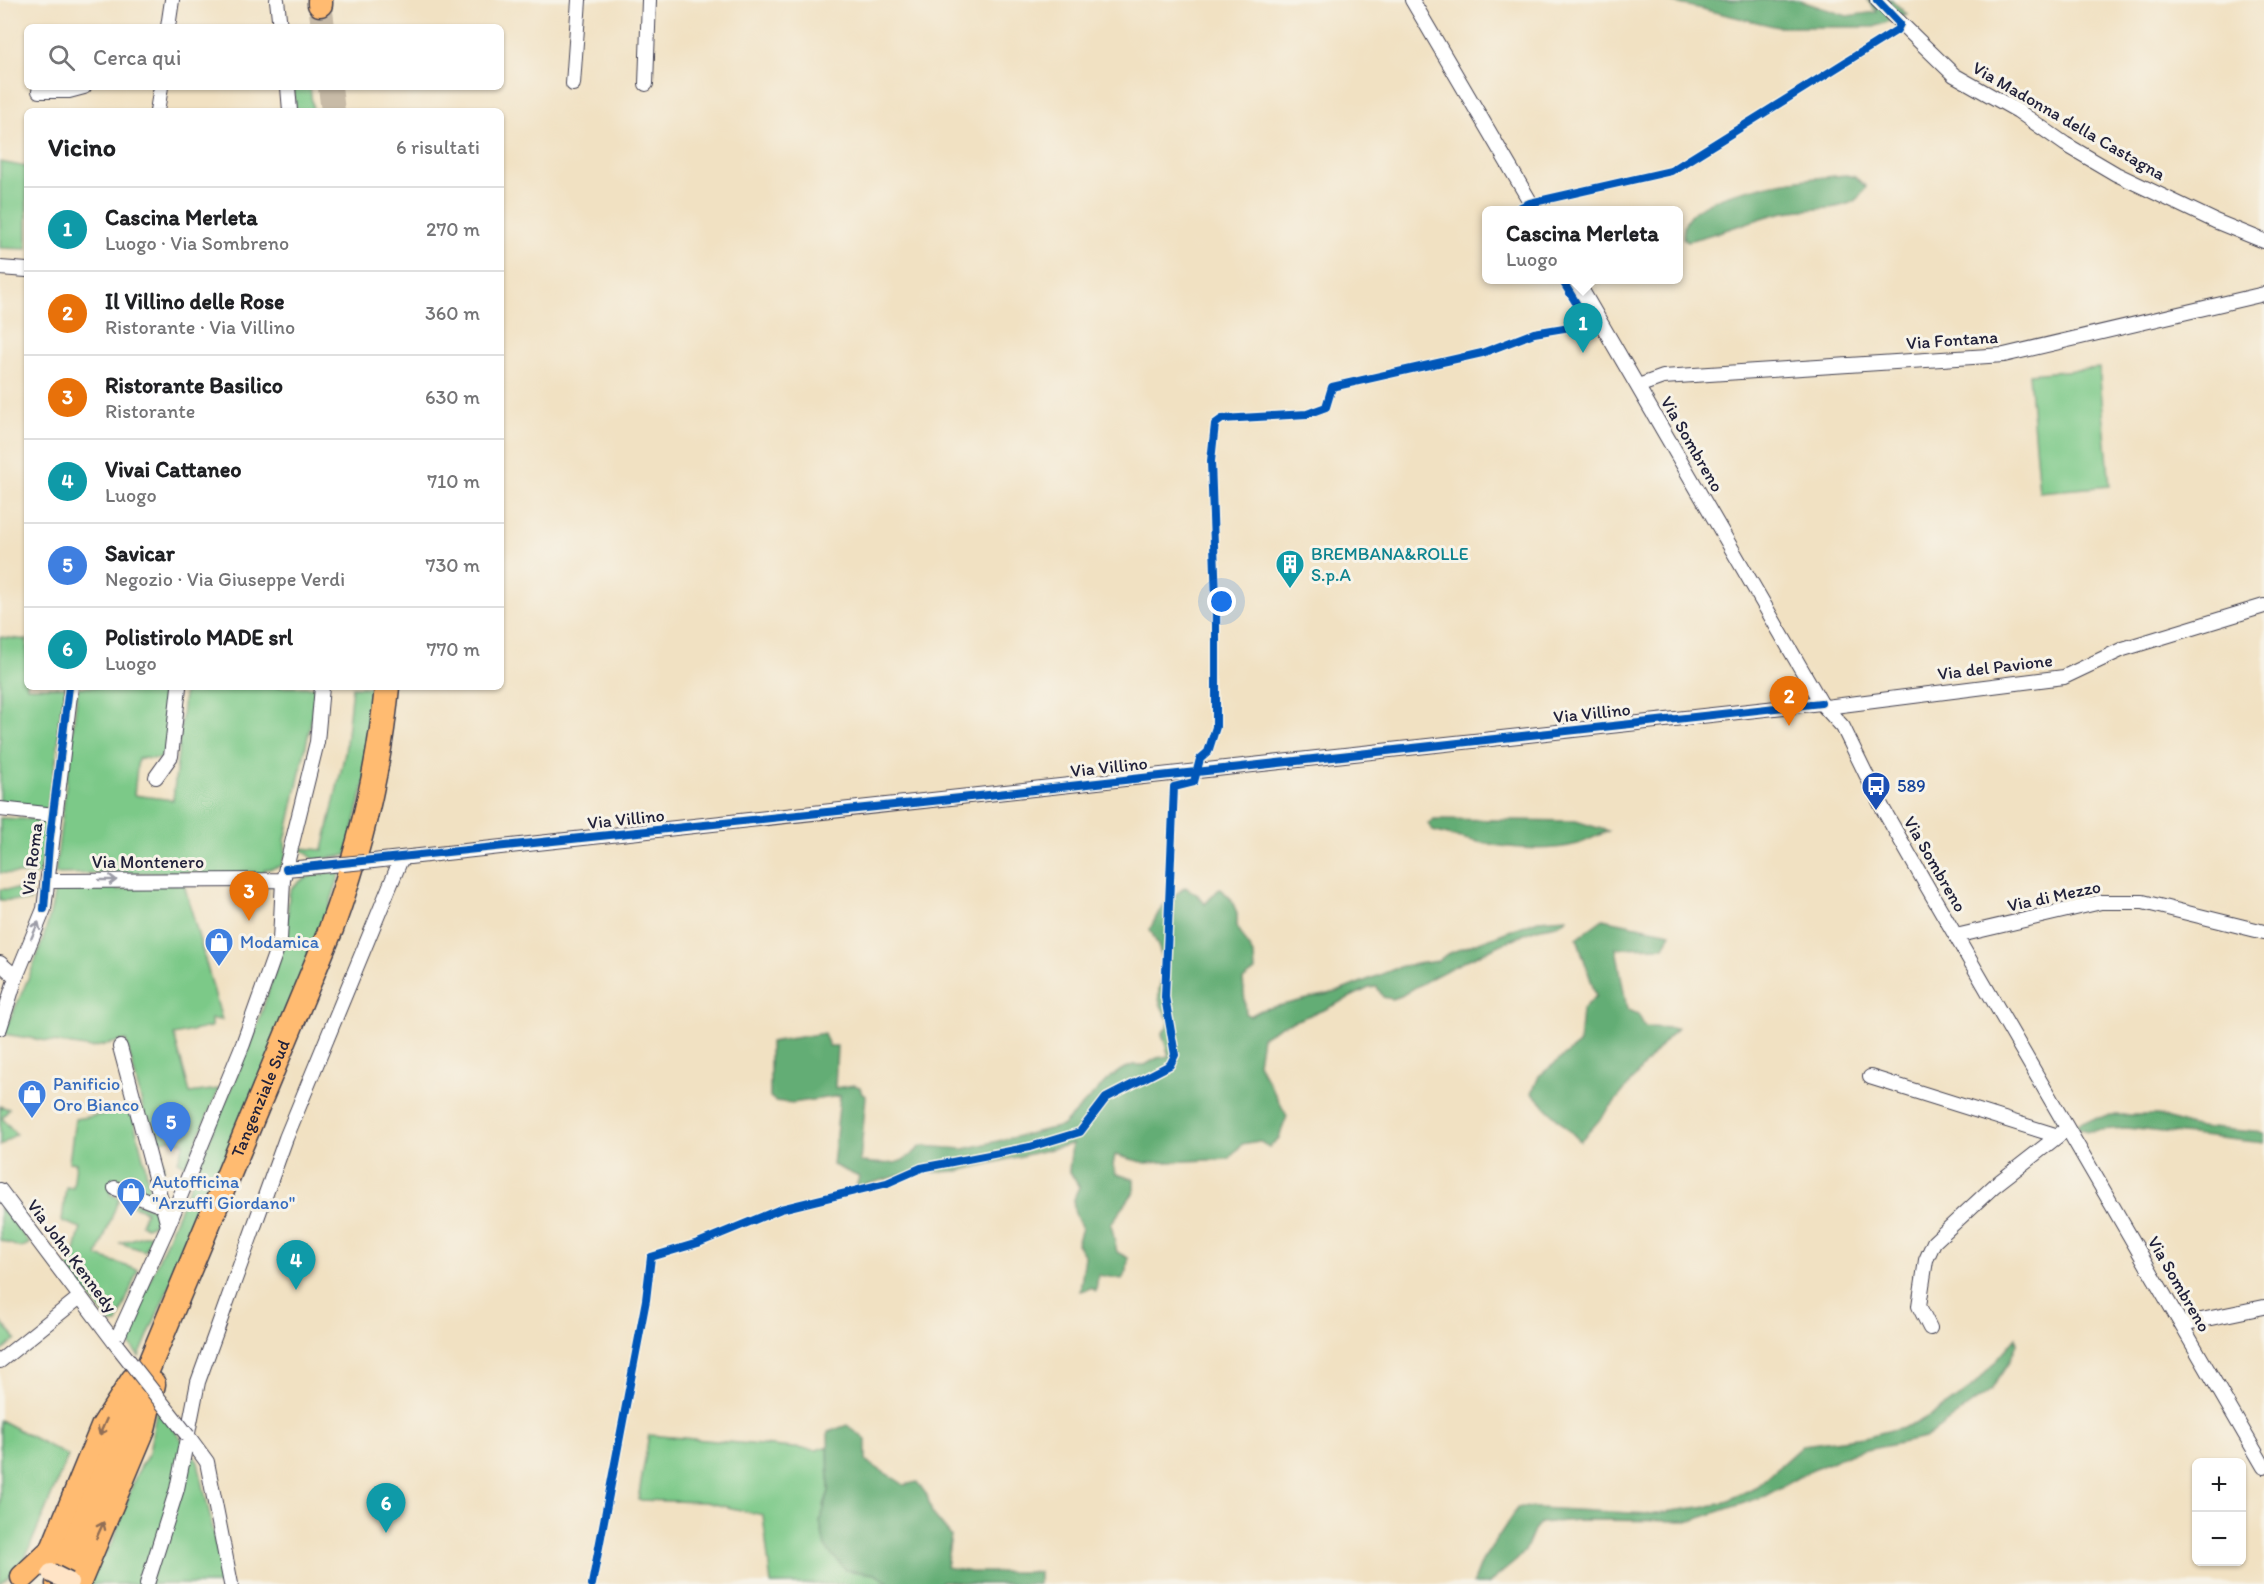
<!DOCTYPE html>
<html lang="it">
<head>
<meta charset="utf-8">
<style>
	:root { --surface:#fff; --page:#f2f2f2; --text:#202124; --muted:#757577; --line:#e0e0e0; --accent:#d1495b }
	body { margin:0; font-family:Itim,sans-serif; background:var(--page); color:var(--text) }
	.controls { position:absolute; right:18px; bottom:18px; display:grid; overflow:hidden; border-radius:9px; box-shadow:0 2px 4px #0004 }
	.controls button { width:54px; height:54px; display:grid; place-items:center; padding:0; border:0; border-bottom:2px solid var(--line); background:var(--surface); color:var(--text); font:30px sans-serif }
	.you { position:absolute; left:1222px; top:602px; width:21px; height:21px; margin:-15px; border:4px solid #fff; border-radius:50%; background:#1a73e8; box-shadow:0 0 0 9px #1a73e833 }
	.badge { display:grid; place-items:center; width:39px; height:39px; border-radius:50%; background:var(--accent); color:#fff; font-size:20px; font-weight:700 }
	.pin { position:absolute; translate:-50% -50px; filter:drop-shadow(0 2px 3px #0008) }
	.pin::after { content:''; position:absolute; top:32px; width:21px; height:18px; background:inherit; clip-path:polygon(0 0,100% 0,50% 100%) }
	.popup { position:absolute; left:1482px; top:206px; width:201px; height:78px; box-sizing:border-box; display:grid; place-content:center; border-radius:9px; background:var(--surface); filter:drop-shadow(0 2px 4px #0005); font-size:20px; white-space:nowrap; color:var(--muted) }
	.popup b { font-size:22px; color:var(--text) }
	.popup::after { content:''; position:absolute; left:50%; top:100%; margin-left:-12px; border:12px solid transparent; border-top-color:var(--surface) }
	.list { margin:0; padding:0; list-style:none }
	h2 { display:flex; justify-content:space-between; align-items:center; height:78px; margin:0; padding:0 24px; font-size:26px }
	h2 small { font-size:20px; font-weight:400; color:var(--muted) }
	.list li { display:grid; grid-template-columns:39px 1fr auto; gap:18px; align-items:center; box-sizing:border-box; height:84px; padding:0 24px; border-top:2px solid var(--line) }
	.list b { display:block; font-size:22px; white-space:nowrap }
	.list p { margin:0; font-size:20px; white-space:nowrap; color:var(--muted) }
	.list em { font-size:20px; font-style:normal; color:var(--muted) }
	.icon { flex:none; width:33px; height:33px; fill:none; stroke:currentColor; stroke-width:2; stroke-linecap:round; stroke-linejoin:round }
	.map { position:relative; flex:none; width:2264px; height:1584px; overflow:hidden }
	.search { position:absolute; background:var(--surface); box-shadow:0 2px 4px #0004; left:24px; top:24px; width:480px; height:66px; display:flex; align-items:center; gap:15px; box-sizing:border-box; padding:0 21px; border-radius:9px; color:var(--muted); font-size:22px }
	.panel { position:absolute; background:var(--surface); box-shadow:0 2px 4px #0004; left:24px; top:108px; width:480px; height:582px; border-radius:9px }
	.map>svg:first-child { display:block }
	.green { fill:#7bc988; stroke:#4e7662; stroke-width:1.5 }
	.forest { fill:#64ad74; stroke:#436858; stroke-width:1.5 }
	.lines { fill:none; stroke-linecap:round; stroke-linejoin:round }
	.highway-tunnel { stroke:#c8bba7; stroke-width:24; stroke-dasharray:24 12; stroke-linecap:butt }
	.street-casing { stroke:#413f4f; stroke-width:16 }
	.highway-casing { stroke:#413f4f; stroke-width:27 }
	.street { stroke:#fff; stroke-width:14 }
	.highway { stroke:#ffbb71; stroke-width:24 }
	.street-bridge-casing { stroke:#413f4f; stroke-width:16; stroke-linecap:butt }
	.secondary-bridge-casing { stroke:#413f4f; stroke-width:21; stroke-linecap:butt }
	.street-bridge { stroke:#fff; stroke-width:14 }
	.secondary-bridge { stroke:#ffe4c6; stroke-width:18 }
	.cycleway-casing { stroke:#f7f3e8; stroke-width:11 }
	.cycleway { stroke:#0057b8; stroke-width:8 }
	.oneway { stroke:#9c9ca7 }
	.oneway2 { stroke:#906e56 }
	.labels { text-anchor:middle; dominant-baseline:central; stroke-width:6; stroke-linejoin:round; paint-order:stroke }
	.street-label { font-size:18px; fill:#22223b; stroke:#f7f3e8 }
	.culture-label { font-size:18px; fill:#0d838f; stroke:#f7f3e8; text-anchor:start }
	.transit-label { font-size:18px; fill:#164399; stroke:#f7f3e8; text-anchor:start }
	.shop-label { font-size:18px; fill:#366cbe; stroke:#f7f3e8; text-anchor:start }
</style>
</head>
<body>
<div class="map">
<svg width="2264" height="1584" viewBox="0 0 2264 1584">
	<rect width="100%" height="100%" fill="#f7f3e8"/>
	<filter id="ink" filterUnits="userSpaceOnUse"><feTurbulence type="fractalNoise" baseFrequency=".0167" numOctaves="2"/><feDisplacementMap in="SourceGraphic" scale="12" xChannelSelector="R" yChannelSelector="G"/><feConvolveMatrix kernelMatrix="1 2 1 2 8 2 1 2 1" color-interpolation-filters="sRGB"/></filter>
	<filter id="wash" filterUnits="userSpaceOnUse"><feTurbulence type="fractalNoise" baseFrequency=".008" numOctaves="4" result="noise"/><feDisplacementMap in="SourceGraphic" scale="24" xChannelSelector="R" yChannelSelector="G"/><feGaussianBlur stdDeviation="1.35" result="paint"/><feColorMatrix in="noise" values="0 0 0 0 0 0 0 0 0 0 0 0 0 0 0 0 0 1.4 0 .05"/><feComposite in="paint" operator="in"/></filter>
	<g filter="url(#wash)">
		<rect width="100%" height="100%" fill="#f1e1c2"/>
		<path class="green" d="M293 87H310L313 111H296Z
			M0 162 27 167V249L0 248Z
			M2099 368 2110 486 2039 492 2029 374Z
			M0 637 27 640V687H66L49 810 0 804Z
			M78 687H175L168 751 160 759 138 758 134 795 173 800 185 687H316L310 727 285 841 286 855 281 866 264 870V878H202V872L55 874Z
			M352 687H374L367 738 368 769 347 855 315 860 300 848 323 850 345 753Z
			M0 818 47 820 45 875 0 873Z
			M341 871C288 1038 206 1195 139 1357L127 1341 128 1332 255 1032 286 938 289 894C297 875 323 873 341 871Z
			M159 884H184L222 1020 211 1019V1027L174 1035 190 1093 219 1089 186 1166 178 1161 184 1143 170 1139 158 1142 164 1168 159 1172 126 1040 91 1048 3 1034C24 989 49 937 55 887L117 885V890Z
			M0 889 30 890V901L0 900Z
			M0 1106 9 1109 2 1118 16 1134 0 1146Z
			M131 1110 145 1165 150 1197 112 1183 110 1194 119 1198 97 1256 138 1270 117 1323H110L68 1268C76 1257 76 1242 81 1228L62 1221 66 1187 73 1188 76 1163 69 1162 75 1119Z
			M126 1199 162 1212 158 1223 146 1227 141 1224 146 1211 123 1202Z
			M0 1207 30 1243 21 1248 0 1240Z
			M145 1235H152L145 1251 120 1243Z
			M0 1321 16 1339 0 1353Z
			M157 1406 198 1462 225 1584H83L113 1542 136 1475 149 1453Z
			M0 1420 68 1456 23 1563 0 1584Z
			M649 1435 816 1450 828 1446 829 1491 824 1505 846 1570 875 1574 891 1584H771L763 1515 705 1502 638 1500Z"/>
		<path class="forest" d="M1663 0H1798L1847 16 1877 12 1867 0H1892L1907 15 1874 27H1778Z
			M1846 175 1855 177 1866 187C1862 194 1858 200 1850 203 1828 212 1800 207 1776 214 1746 222 1718 234 1687 241L1683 238C1683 232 1683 226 1687 220 1707 188 1809 178 1846 175Z
			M1434 819 1576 821 1608 831C1598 835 1588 841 1578 844 1533 856 1477 843 1433 831L1428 824Z
			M1185 887 1198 895 1205 904 1220 888 1231 899 1237 913V926L1254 956 1255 971 1243 980 1246 1014 1250 1016 1261 1010 1337 992 1402 966 1438 961 1447 954 1538 920 1567 918C1561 927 1545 926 1534 930 1490 949 1442 970 1401 996L1392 999 1383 997 1377 987 1369 988 1326 1009 1281 1026 1262 1037 1258 1063 1287 1116 1278 1140 1269 1147 1259 1141 1242 1144 1229 1159 1146 1163 1115 1155 1113 1165 1116 1174 1134 1179V1192L1111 1224 1117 1252 1128 1258 1127 1271 1122 1279 1098 1275 1096 1291 1091 1288 1080 1291 1085 1256 1077 1244 1082 1228C1073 1213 1070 1203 1079 1187L1069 1170 1072 1144 959 1171 910 1173 856 1187 859 1177 833 1165 840 1096 792 1103 775 1101 770 1097V1042L824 1033 829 1046H837L835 1088 854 1085 860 1087 862 1094 866 1096 860 1162C889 1164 900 1168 921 1146L964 1149 1062 1126 1107 1080 1121 1070 1133 1065H1145L1157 1058 1169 1056 1162 1034 1170 1022C1148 987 1165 993 1162 960 1161 949 1154 938 1150 929L1162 906Z
			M1603 919 1671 933 1664 947 1616 948 1627 1009 1638 1014 1645 1027 1677 1028C1642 1064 1615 1106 1580 1141L1532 1093 1539 1076 1579 1044 1582 1010 1596 996 1577 938Z
			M2111 1115H2158L2190 1126 2264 1133V1143L2126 1128 2088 1131 2075 1127 2081 1122Z
			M2016 1337 2017 1344 2009 1362 1991 1390 1925 1438 1851 1453 1804 1474 1765 1496 1691 1521 1579 1520 1540 1523 1534 1530 1525 1551 1517 1560 1488 1584H1473L1482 1561 1518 1507 1650 1514 1721 1504 1757 1486 1803 1445 1864 1437 1915 1424 1946 1406 1976 1384Z
			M847 1425 866 1440V1460C877 1470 891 1475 904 1485L917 1482 927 1495 932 1513 951 1536 946 1567 970 1572H1039V1584H978L942 1581 940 1584H891L875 1574 846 1570 825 1547 820 1522 829 1491 828 1432Z"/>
	</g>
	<g filter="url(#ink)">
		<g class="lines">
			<path class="highway-tunnel" d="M320 4 323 27
				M330 87 333 111"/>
			<g class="street-casing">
				<path id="street" d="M277 0 280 27
					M1412 0 1535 210
					M1877 0 1954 75 2018 111 2065 144 2116 174 2215 221 2264 241
					M168 27 172 0
					M573 84 579 0
					M646 84 649 0
					M288 87 290 111
					M39 91H69L84 87
					M157 111 161 87
					M0 268 27 270
					M1576 280 1821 703 1843 727 1883 809 1928 888 2264 1467
					M1638 386 1663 377 2004 355 2264 294
					M1826 707 2064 677 2123 649 2264 606
					M156 777 171 756 179 687
					M0 809 55 815
					M364 862 1821 703
					M286 869 343 864
					M49 881 283 880
					M1956 936 2101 902H2143L2264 932
					M0 963 16 977
					M0 1028 16 977 44 909 71 687
					M120 1047 168 1226
					M1870 1077 2058 1136 2061 1133
					M115 1188 162 1206
					M0 1190 115 1343 168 1226 243 1044 280 940 283 880 317 742 322 687
					M2182 1324 2264 1307
					M1930 1328 1919 1306 1926 1260 1934 1242 1994 1186 2058 1136
					M0 1361 80 1297
					M188 1436 207 1462 231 1584
					M147 1584 177 1489 198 1382 286 1138 401 859"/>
			</g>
			<g class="highway-casing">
				<g id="highway">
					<path d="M320 4V0"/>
					<path d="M23 1577 53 1549 103 1427 133 1380"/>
					<path id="s1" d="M58 1584 331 929C360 850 379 771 387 687"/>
					<path d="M78 1584 143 1429 153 1384"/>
				</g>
			</g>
			<use href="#street" class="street"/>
			<use href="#highway" class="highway"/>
			<g class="street-bridge-casing">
				<path id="street-bridge" d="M343 864 364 862
					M115 1343 188 1436"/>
			</g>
			<g class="secondary-bridge-casing">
				<path id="secondary-bridge" d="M51 1573 69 1582"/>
			</g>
			<use href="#street-bridge" class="street-bridge"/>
			<use href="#secondary-bridge" class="secondary-bridge"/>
			<g class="cycleway-casing">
				<path id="cycleway" d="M1520 210 1519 208 1530 203 1671 171 1897 30 1900 24 1877 0
					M286 869 970 797 1821 703
					M44 909 49 845 69 687
					M592 1584 646 1300 651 1257 698 1243 781 1209 887 1183 921 1168 1030 1147 1080 1132 1106 1098 1170 1065 1175 1055 1165 997 1174 787 1194 782 1200 759 1208 752 1216 727V600L1211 461 1215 424 1222 419 1307 414 1326 407 1332 387 1482 353 1534 333 1570 327 1583 321 1584 316 1562 280"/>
			</g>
			<use href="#cycleway" class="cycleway"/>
		</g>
		<defs><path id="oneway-shaft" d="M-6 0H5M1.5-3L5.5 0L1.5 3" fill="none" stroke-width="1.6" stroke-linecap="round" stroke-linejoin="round" transform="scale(1.5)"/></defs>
		<g class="oneway">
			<use href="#oneway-shaft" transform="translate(108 880)"/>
			<use href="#oneway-shaft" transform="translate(35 930) rotate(-66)"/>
		</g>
		<g class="oneway2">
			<use href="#oneway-shaft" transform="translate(103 1427) rotate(114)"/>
			<use href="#oneway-shaft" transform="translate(100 1530) rotate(-66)"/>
		</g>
	</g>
	<defs>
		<g id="building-pin" transform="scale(1.5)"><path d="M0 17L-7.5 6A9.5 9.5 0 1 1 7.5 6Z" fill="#0f9aa8" stroke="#f7f3e8"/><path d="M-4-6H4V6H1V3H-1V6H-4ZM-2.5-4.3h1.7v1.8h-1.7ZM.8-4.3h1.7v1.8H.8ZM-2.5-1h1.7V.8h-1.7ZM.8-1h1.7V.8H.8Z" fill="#fff"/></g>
		<g id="bus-pin" transform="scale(1.5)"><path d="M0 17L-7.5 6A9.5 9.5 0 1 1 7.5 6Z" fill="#1a4fb4" stroke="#f7f3e8"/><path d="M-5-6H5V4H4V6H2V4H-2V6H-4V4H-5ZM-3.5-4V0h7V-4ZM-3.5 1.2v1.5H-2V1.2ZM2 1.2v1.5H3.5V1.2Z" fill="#fff"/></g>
		<g id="shop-pin" transform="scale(1.5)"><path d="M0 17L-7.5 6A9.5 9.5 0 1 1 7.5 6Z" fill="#3f7fe0" stroke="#f7f3e8"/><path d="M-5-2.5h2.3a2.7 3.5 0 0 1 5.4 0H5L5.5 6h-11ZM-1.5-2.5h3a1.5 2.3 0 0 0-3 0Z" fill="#fff"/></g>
	</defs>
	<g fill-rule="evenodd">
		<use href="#building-pin" x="1290" y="564"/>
		<use href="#bus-pin" x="1876" y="786"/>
		<use href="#shop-pin" x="219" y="942"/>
		<use href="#shop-pin" x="32" y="1094"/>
		<use href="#shop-pin" x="131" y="1192"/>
	</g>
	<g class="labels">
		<g class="street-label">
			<text transform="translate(2069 121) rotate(30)">Via Madonna della Castagna</text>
			<text transform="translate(1952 340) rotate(-4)">Via Fontana</text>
			<text transform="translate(1692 444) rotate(60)">Via Sombreno</text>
			<text transform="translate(1995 667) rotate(-7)">Via del Pavione</text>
			<text transform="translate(1592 713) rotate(-6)">Via Villino</text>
			<text transform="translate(1109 767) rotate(-6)">Via Villino</text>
			<text transform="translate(626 819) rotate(-6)">Via Villino</text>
			<text transform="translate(32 859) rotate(-83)">Via Roma</text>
			<text x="148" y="862">Via Montenero</text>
			<text transform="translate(1935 864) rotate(60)">Via Sombreno</text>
			<text transform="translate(2054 896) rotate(-12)">Via di Mezzo</text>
			<text stroke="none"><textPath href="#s1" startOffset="526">Tangenziale Sud</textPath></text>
			<text transform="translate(72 1256) rotate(53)">Via John Kennedy</text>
			<text transform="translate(2179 1284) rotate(60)">Via Sombreno</text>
		</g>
		<g class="culture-label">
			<text x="1311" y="554">BREMBANA&amp;ROLLE<tspan x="1311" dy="21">S.p.A</tspan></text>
		</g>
		<g class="transit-label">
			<text x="1897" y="786">589</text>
		</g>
		<g class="shop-label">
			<text x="240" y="942">Modamica</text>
			<text x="53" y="1084">Panificio<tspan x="53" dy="21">Oro Bianco</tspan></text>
			<text x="152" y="1182">Autofficina<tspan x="152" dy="21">"Arzuffi Giordano"</tspan></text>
		</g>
	</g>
</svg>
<div class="controls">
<button>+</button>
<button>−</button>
</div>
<div class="you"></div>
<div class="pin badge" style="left:1583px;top:353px;background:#0f9aa8">1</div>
<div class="popup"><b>Cascina Merleta</b>Luogo</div>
<div class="pin badge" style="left:1789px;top:726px;background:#e8710a">2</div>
<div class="pin badge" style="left:249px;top:921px;background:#e8710a">3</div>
<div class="pin badge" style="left:296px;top:1290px;background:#0f9aa8">4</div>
<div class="pin badge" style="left:171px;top:1152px;background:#3f7fe0">5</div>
<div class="pin badge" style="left:386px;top:1533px;background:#0f9aa8">6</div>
<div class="search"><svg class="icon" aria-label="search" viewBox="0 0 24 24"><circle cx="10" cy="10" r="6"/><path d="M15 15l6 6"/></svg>Cerca qui</div>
<section class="panel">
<h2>Vicino<small>6 risultati</small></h2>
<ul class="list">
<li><span class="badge" style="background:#0f9aa8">1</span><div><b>Cascina Merleta</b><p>Luogo · Via Sombreno</p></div><em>270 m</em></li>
<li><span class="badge" style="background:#e8710a">2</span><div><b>Il Villino delle Rose</b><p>Ristorante · Via Villino</p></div><em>360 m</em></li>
<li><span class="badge" style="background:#e8710a">3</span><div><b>Ristorante Basilico</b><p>Ristorante</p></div><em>630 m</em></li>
<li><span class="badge" style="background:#0f9aa8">4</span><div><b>Vivai Cattaneo</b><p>Luogo</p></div><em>710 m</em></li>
<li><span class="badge" style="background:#3f7fe0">5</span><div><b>Savicar</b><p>Negozio · Via Giuseppe Verdi</p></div><em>730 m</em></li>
<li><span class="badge" style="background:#0f9aa8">6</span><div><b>Polistirolo MADE srl</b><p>Luogo</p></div><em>770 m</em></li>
</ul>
</section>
</div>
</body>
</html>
